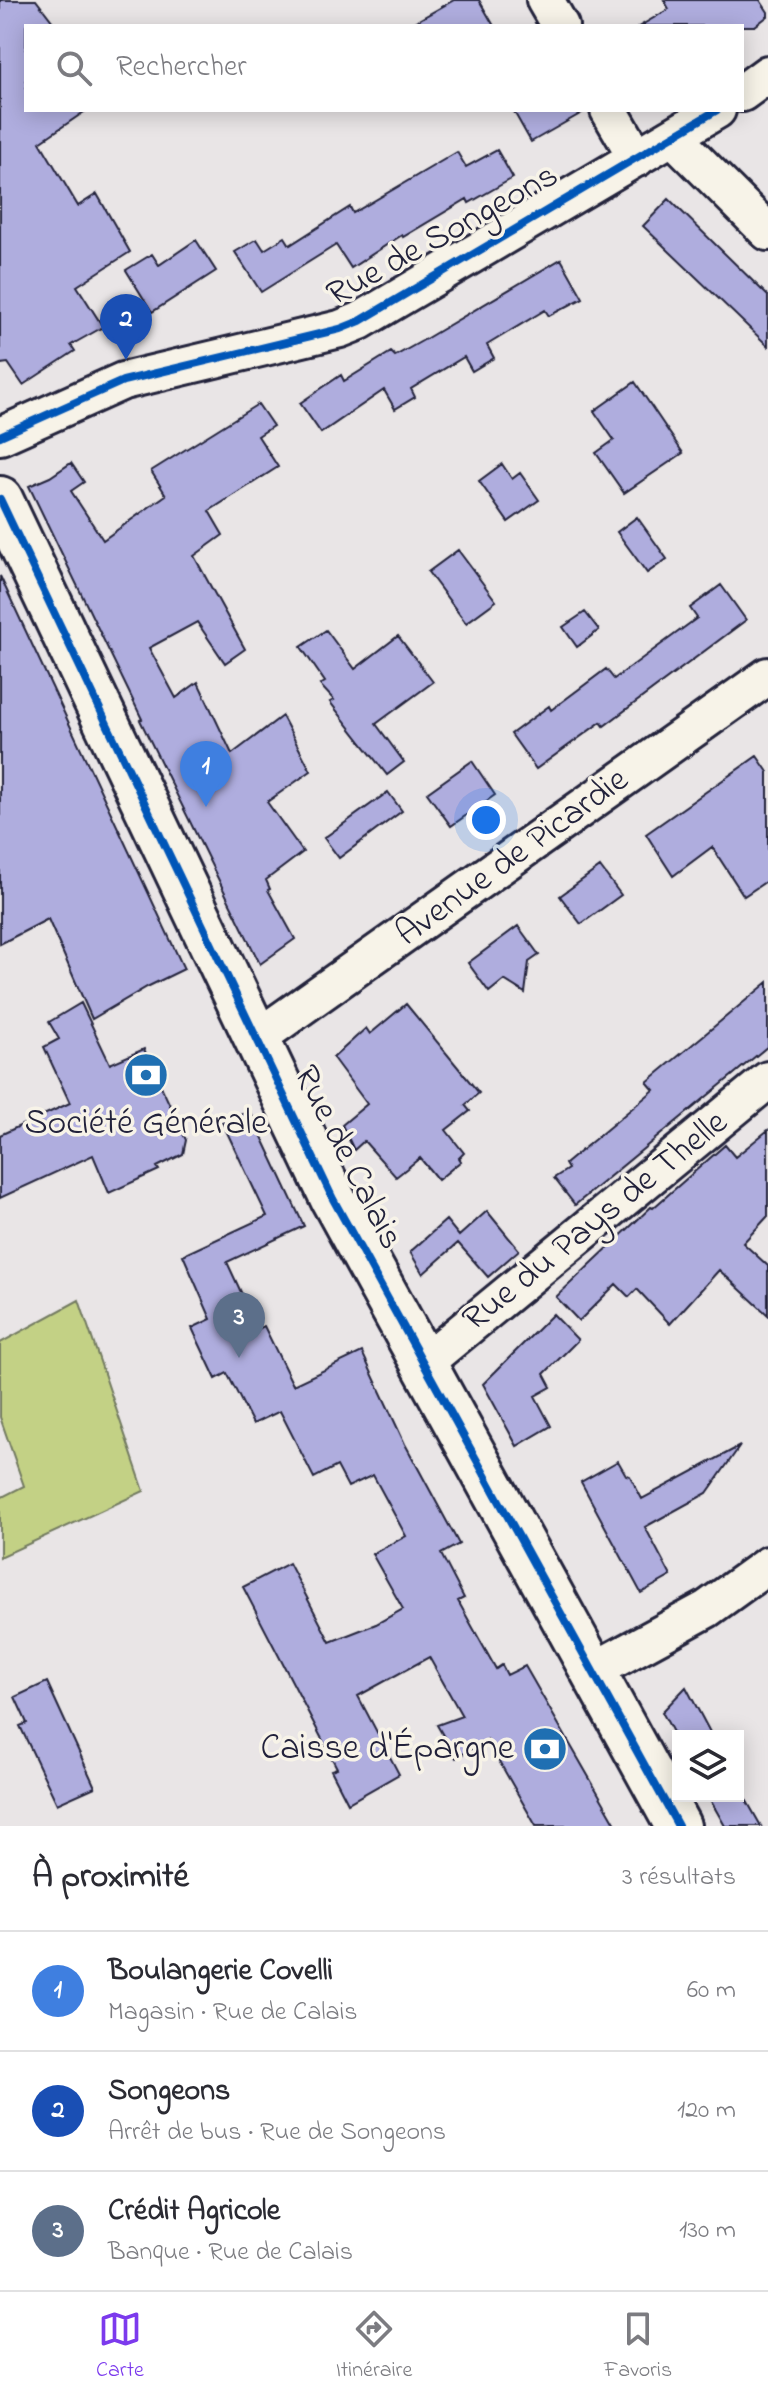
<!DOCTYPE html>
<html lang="fr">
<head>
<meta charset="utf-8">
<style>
	:root { --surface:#fff; --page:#f7f7f7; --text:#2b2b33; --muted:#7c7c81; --line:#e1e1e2; --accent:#7c3aed }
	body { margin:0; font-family:"Indie Flower",sans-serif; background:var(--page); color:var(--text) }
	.controls { position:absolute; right:24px; bottom:24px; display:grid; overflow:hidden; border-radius:0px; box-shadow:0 4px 20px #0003 }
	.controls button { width:72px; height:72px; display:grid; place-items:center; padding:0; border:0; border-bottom:2px solid var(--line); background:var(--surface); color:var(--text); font:40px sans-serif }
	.you { position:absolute; left:486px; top:820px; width:28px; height:28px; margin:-20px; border:6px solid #fff; border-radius:50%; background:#1a73e8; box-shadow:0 0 0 12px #1a73e833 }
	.badge { display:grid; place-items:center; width:52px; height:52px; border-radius:50%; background:var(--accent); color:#fff; font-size:26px; font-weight:700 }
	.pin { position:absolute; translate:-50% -66px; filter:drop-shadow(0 2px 4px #0008) }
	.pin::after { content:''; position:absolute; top:42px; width:28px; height:24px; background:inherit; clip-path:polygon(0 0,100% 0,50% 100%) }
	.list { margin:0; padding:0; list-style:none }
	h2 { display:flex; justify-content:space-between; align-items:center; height:104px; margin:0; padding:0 32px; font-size:34px }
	h2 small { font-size:26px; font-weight:400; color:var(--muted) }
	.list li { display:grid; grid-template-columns:52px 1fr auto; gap:24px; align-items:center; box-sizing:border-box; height:120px; padding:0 32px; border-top:2px solid var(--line) }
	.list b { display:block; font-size:30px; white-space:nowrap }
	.list p { margin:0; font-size:26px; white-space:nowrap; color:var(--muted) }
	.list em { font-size:26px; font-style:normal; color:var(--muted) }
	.icon { flex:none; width:44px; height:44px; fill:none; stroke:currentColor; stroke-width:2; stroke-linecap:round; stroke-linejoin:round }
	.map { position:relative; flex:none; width:768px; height:1826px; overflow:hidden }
	.search { position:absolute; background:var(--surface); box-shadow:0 4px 20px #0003; left:24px; right:24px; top:24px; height:88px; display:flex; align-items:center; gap:20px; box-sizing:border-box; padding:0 28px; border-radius:0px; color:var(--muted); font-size:30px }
	.sheet { height:464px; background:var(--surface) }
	nav { display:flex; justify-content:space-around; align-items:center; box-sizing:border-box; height:112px; border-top:2px solid var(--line); background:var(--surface); font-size:22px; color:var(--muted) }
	nav a { display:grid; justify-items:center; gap:4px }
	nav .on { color:var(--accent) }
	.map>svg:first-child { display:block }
	.green { fill:#c3d185; stroke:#727a60; stroke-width:2 }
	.building { fill:#afadde; stroke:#22223b; stroke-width:2 }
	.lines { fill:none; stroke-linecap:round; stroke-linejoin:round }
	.street-casing { stroke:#22223b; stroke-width:42 }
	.secondary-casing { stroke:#22223b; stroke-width:50 }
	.street { stroke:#f7f3e8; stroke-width:36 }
	.secondary { stroke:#f7f3e8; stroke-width:44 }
	.cycleway-casing { stroke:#f7f3e8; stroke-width:13 }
	.cycleway { stroke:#0057b8; stroke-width:8 }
	.labels { text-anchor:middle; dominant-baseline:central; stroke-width:7; stroke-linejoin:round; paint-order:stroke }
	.street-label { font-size:36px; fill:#22223b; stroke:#f7f3e8 }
	.poi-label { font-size:36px; fill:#22223b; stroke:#f7f3e8 }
</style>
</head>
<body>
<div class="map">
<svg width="768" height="1826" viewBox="0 0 768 1826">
	<rect width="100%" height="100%" fill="#e9e5e6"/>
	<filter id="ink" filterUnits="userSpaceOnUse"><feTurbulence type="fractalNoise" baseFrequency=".0125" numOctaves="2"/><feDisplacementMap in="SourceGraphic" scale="16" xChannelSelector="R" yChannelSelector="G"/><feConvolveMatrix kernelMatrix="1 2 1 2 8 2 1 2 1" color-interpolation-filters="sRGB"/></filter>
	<g filter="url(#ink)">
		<path class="green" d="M79 1300 144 1491 0 1557V1498L24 1486 0 1417V1343Z"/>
		<path class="building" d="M0 0H36L56 26H26V110H87L40 142 78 206 97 194 130 252 77 286 103 327 71 345 75 351 23 385 8 363 0 364Z
			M454 0H479L494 26H408Z
			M664 0H760L768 12V16L755 26H640L669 9Z
			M513 110H587L531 142Z
			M497 150 513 178 469 203 467 199 403 237 402 235 351 268 336 245 261 292 235 252 257 239 264 250 285 237 290 245 350 207 353 213 457 152 466 167Z
			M669 199 768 296V346L643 226Z
			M196 240 216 271 152 312 126 270 152 254 159 265Z
			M561 259 583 298 549 316 545 310 487 345 494 358 472 371 464 357 411 389 415 397 395 409 384 390 321 433 300 403 341 375 344 381 391 352 395 356 422 341Z
			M635 382 683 453 624 493 596 453 614 440 594 411Z
			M258 404 273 426 258 436 278 467 209 511 223 535 194 556 245 649 225 663 197 622 149 648 176 698 198 682 232 754 282 716 311 771 267 802 303 852 266 880 270 889 268 890 295 939 260 964 140 720 142 719 29 486 50 477 71 463 84 482 71 491 103 540 166 495 151 471Z
			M502 464 512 479 520 473 539 500 508 522 479 481Z
			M637 517 667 559 647 573 617 532Z
			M458 550 496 601 466 623 428 572Z
			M0 576 184 969 147 987 92 1019 48 919 0 944Z
			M721 585 746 620 604 726 601 722 536 769 511 734 549 706 551 710 606 669 614 679 697 618 690 608Z
			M585 612 599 630 577 647 563 627Z
			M326 630 355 669 398 636 433 682 376 724 404 762 387 775 330 702 334 700 320 685 325 682 301 647Z
			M757 756 768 772V880L744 896 712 847 673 876 646 834Z
			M472 761 495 795 451 826 427 793Z
			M388 792 402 811 339 858 324 838Z
			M600 867 621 895 581 924 560 896Z
			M518 926 539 955 529 962 525 993 504 980 489 992 468 963Z
			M768 982V1046L575 1205 554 1178 568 1169 565 1164 654 1090 647 1082Z
			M81 1003 110 1064 144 1049 186 1140 183 1154 157 1167 159 1170 109 1193 93 1155 0 1198V1135L70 1103 44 1047 59 1039 49 1022Z
			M406 1004 479 1093 465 1105 470 1111 446 1130 464 1153 459 1158 461 1161 438 1180 420 1158 396 1177 364 1141 354 1150 342 1125 367 1104 333 1058 366 1028 370 1034Z
			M250 1111 304 1226 227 1262 258 1329 264 1326 293 1385 362 1352 405 1444 459 1544 441 1554 464 1598 458 1601 496 1669 502 1665 507 1675 525 1666 617 1826H536L487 1740 456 1758 437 1725 462 1716 429 1657 358 1696 399 1774 348 1803 331 1770 337 1768 243 1587 289 1563 330 1642 376 1624 403 1609 372 1554 406 1536 373 1475 348 1487 337 1466 314 1478 280 1411 253 1424 227 1373 216 1379 192 1328 211 1319 183 1255 267 1216 222 1122Z
			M768 1130V1216L743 1243 768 1266V1315L719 1270 670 1324 637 1289 629 1297 616 1284 579 1321 556 1297 651 1207 653 1208 725 1145 735 1157Z
			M487 1211 519 1250 488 1277 458 1243 423 1274 410 1252 446 1220 459 1236Z
			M553 1314 578 1340 544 1374 551 1387 535 1396 551 1426 517 1446 483 1384Z
			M740 1446 707 1493 645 1527 671 1576 641 1593 581 1482 618 1461 626 1475 630 1476 642 1499Z
			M47 1682 95 1787 57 1804 20 1726 27 1723 15 1697Z
			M686 1687 712 1736H675L662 1712Z
			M708 1796H744L761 1826H725Z"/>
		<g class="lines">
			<g class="street-casing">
				<path id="street" d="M545 0 560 26
					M742 93 768 74
					M609 110 637 158
					M673 137 768 232
					M0 436 123 381 340 329 360 321 717 110
					M256 1039 768 676
					M424 1363 768 1080
					M593 1671 707 1609 768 1565"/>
			</g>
			<g class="secondary-casing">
				<path id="secondary" d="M0 499 333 1199 678 1826"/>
			</g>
			<use href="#street" class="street"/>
			<use href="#secondary" class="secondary"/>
			<g class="cycleway-casing">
				<path id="cycleway" d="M0 436 123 381 340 329 360 321 717 110
					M0 499 333 1199 678 1826"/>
			</g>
			<use href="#cycleway" class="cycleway"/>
		</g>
	</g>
	<defs>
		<g id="bank-disc" transform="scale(2.3)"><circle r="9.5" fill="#1f6fb2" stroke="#f7f3e8"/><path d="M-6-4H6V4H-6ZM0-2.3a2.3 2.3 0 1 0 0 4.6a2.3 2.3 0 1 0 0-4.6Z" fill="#fff"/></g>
	</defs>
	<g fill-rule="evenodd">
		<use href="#bank-disc" x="146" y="1075"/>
		<use href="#bank-disc" x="545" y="1749"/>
	</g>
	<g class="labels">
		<g class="street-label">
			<text transform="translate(443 236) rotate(-29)">Rue de Songeons</text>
			<text transform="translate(513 858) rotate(-36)">Avenue de Picardie</text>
			<text transform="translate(347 1158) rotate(63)">Rue de Calais</text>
			<text transform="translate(596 1222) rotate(-39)">Rue du Pays de Thelle</text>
		</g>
		<g class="poi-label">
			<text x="146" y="1124">Société Générale</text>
			<text x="514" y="1749" text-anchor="end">Caisse d'Épargne</text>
		</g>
	</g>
</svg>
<div class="controls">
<button><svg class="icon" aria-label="layers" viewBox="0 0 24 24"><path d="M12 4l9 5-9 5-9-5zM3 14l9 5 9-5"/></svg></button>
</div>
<div class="you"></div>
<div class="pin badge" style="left:206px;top:807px;background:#3f7fe0">1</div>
<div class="pin badge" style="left:126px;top:360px;background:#1a4fb4">2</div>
<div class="pin badge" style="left:239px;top:1358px;background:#5c6f8a">3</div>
<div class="search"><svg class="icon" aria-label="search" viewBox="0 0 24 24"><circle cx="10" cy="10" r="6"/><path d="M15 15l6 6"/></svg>Rechercher</div>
</div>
<section class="sheet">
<h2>À proximité<small>3 résultats</small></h2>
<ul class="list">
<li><span class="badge" style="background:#3f7fe0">1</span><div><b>Boulangerie Covelli</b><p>Magasin · Rue de Calais</p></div><em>60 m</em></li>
<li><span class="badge" style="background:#1a4fb4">2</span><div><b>Songeons</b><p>Arrêt de bus · Rue de Songeons</p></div><em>120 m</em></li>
<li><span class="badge" style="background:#5c6f8a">3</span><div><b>Crédit Agricole</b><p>Banque · Rue de Calais</p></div><em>130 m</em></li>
</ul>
</section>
<nav>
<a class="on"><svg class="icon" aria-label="map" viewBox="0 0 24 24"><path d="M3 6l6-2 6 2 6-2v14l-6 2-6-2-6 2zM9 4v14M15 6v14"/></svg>Carte</a>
<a><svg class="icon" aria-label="directions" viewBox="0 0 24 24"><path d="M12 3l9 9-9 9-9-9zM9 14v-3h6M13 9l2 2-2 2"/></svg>Itinéraire</a>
<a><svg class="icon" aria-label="saved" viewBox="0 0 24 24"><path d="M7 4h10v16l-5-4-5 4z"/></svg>Favoris</a>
</nav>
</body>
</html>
